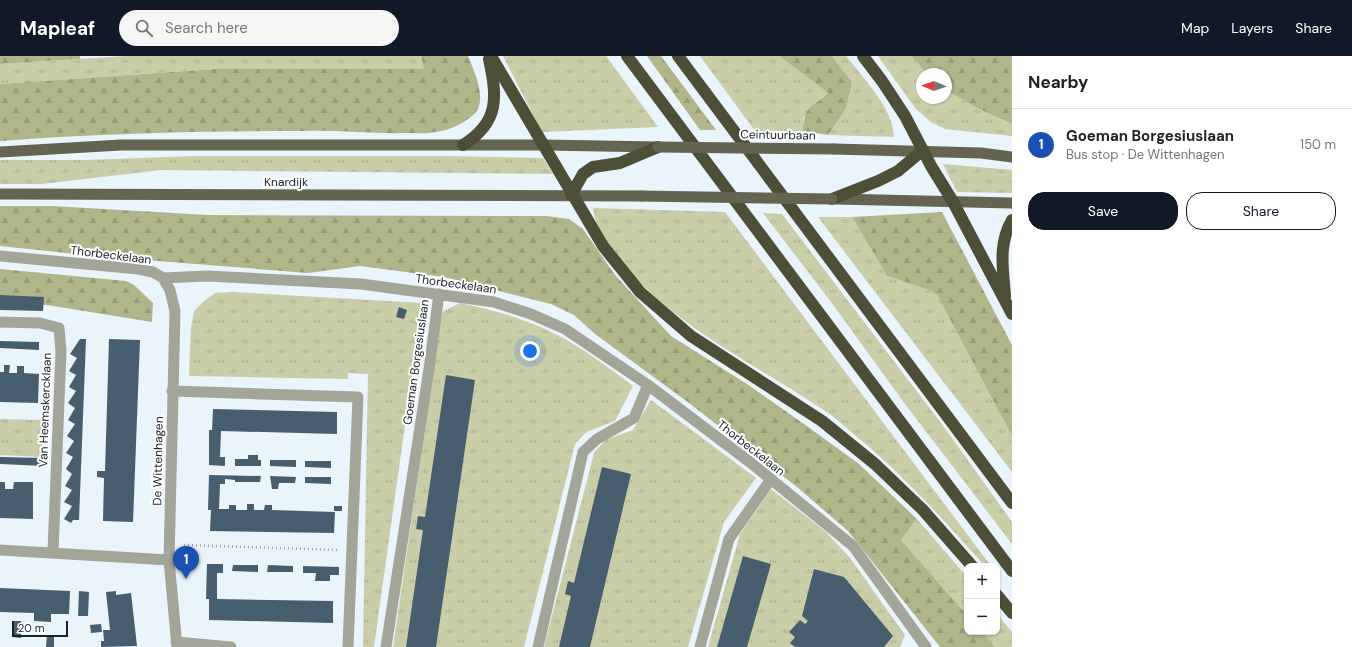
<!DOCTYPE html>
<html lang="en">
<head>
<meta charset="utf-8">
<style>
	:root { --surface:#fff; --page:#f6f6f6; --text:#222; --muted:#767676; --line:#e0e0e0; --accent:#111827 }
	body { margin:0; font-family:"DM Sans",sans-serif; background:var(--page); color:var(--text) }
	.controls { position:absolute; right:12px; bottom:12px; display:grid; overflow:hidden; border-radius:8px; box-shadow:0 1px 3px #0004 }
	.controls button { width:36px; height:36px; display:grid; place-items:center; padding:0; border:0; border-bottom:1px solid var(--line); background:var(--surface); color:var(--text); font:20px sans-serif }
	.compass { position:absolute; left:916px; top:12px; width:36px; height:36px; border-radius:50%; background:var(--surface); box-shadow:0 1px 3px #0004; rotate:272deg }
	.scale { position:absolute; left:12px; bottom:10px; width:56px; box-sizing:border-box; padding-left:4px; border:2px solid #172127; border-top:0; font-size:11px; line-height:14px; white-space:nowrap; color:#172127; -webkit-text-stroke:3px #fff; paint-order:stroke }
	.you { position:absolute; left:530px; top:295px; width:14px; height:14px; margin:-10px; border:3px solid #fff; border-radius:50%; background:#1a73e8; box-shadow:0 0 0 6px #1a73e833 }
	.badge { display:grid; place-items:center; width:26px; height:26px; border-radius:50%; background:var(--accent); color:#fff; font-size:13px; font-weight:700 }
	.pin { position:absolute; translate:-50% -33px; filter:drop-shadow(0 1px 2px #0008) }
	.pin::after { content:''; position:absolute; top:21px; width:14px; height:12px; background:inherit; clip-path:polygon(0 0,100% 0,50% 100%) }
	.list { margin:0; padding:0; list-style:none }
	h2 { display:flex; justify-content:space-between; align-items:center; height:52px; margin:0; padding:0 16px; font-size:17px }
	h2 small { font-size:13px; font-weight:400; color:var(--muted) }
	.list li { display:grid; grid-template-columns:26px 1fr auto; gap:12px; align-items:center; box-sizing:border-box; height:72px; padding:0 16px; border-top:1px solid var(--line) }
	.list b { display:block; font-size:15px; white-space:nowrap }
	.list p { margin:0; font-size:13px; white-space:nowrap; color:var(--muted) }
	.list em { font-size:13px; font-style:normal; color:var(--muted) }
	.actions { display:flex; gap:8px; padding:12px 16px }
	.actions a { flex:1; padding:9px 0; border:1px solid var(--accent); border-radius:16px; text-align:center; font-size:14px; color:var(--accent) }
	.actions .main { background:var(--accent); color:#fff }
	.icon { flex:none; width:22px; height:22px; fill:none; stroke:currentColor; stroke-width:2; stroke-linecap:round; stroke-linejoin:round }
	.map { position:relative; flex:none; width:1012px; height:591px; overflow:hidden }
	header { display:flex; align-items:center; gap:24px; box-sizing:border-box; height:56px; padding:0 20px; background:var(--accent); color:#fff }
	header strong { font-size:19px }
	nav { display:flex; gap:22px; margin-inline-start:auto; font-size:14px }
	.search { width:280px; height:36px; background:var(--page); display:flex; align-items:center; gap:10px; box-sizing:border-box; padding:0 14px; border-radius:22px; color:var(--muted); font-size:15px }
	main { display:flex }
	aside { flex:1; background:var(--surface) }
	.map>svg:first-child { display:block }
	.grass { fill:url(#grass-tufts) }
	.forest { fill:url(#forest-firs) }
	.building { fill:#465e6d }
	.lines { fill:none; stroke-linecap:round; stroke-linejoin:round }
	.path { stroke:#98a2a9; stroke-width:2.5; stroke-dasharray:1 3; stroke-linecap:butt }
	.minor { stroke:#a3a599; stroke-width:11 }
	.primary { stroke:#636550; stroke-width:11 }
	.motorway { stroke:#4c4e36; stroke-width:12 }
	.primary-bridge { stroke:#636550; stroke-width:11 }
	.labels { text-anchor:middle; dominant-baseline:central; stroke-width:4; stroke-linejoin:round; paint-order:stroke }
	.street-label { font-size:12px; fill:#172127; stroke:#fff }
</style>
</head>
<body>
<header>
<strong>Mapleaf</strong>
<div class="search"><svg class="icon" aria-label="search" viewBox="0 0 24 24"><circle cx="10" cy="10" r="6"/><path d="M15 15l6 6"/></svg>Search here</div>
<nav><a>Map</a><a>Layers</a><a>Share</a></nav>
</header>
<main>
<div class="map">
<svg width="1012" height="591" viewBox="0 0 1012 591">
	<defs>
		<pattern id="grass-tufts" width="24" height="20" patternUnits="userSpaceOnUse"><rect width="24" height="20" fill="#c9cda8"/><path d="M3 7l-1-3M5 7V3M7 7l1-3M15 17l-1-3M17 17v-4M19 17l1-3" fill="none" stroke="#acb091"/></pattern>
		<pattern id="forest-firs" width="22" height="20" patternUnits="userSpaceOnUse"><rect width="22" height="20" fill="#b1b58a"/><path d="M5 1l3.5 6h-7zM16 11l3.5 6h-7z" fill="#989b77"/></pattern>
	</defs>
	<rect width="100%" height="100%" fill="#e9f4fb"/>
	<path class="grass" d="M127 0H421L424 13H215L0 28V8Z
		M503 0H606L658 71 542 76Z
		M700 0H779L828 37 816 46 803 62V75H755Z
		M832 0H846L851 6C867 27 893 53 894 81L828 79 846 53 852 26Z
		M878 0H911L927 18H922V42H946V34L977 52 1012 68V80L945 73 931 66 915 52Z
		M195 100H445L543 102 553 118 161 114 42 128H0V104H85Z
		M943 108 1012 114V137L957 136Z
		M593 152 725 156 991 510H985C944 465 905 420 857 381 845 371 833 359 819 351 747 303 657 262 608 187 600 174 595 168 593 152Z
		M763 157 782 158 947 375 1012 466V488L905 348 831 246Z
		M818 161H852L887 220 929 234 937 239 1012 380V416Z
		M233 236 422 247 374 591H363L368 318 348 317V323L189 320 191 272 194 255 204 245 215 237Z
		M460 247C498 255 536 266 570 286 592 299 613 315 633 330L615 365 586 376 575 388 524 591H393L442 256Z
		M651 344 756 422 724 466 688 591H544L594 397 605 384 633 374Z
		M0 363 42 364 43 401 0 399Z
		M771 433 826 476 850 502 905 579 900 591H708L740 478Z
		M917 463 967 521V559L901 484Z
		M997 558 1012 576V591H995L982 576H997Z"/>
	<path class="forest" d="M0 0H80V3L0 8Z
		M421 0H468C474 15 489 46 473 59 463 68 448 75 435 76 426 78 417 77 408 77 373 78 339 74 305 75 203 75 102 77 0 85V28L215 13H424Z
		M647 0H661L716 74H700Z
		M779 0H832L852 26 846 53 828 79 803 75C803 51 812 51 828 37Z
		M911 0H1012V68L977 52 946 34V18H927Z
		M0 150H52L207 159 546 160 569 163 583 173 615 219 671 280 747 328 811 373 859 408 917 463 901 484 967 559V576H982L995 591H940L848 475 797 431 689 347 595 278 574 259 551 248 444 221 360 210 308 217 95 200 0 190Z
		M942 156 1012 289V380L937 239 929 234 887 220 852 161Z
		M0 213 126 225 134 229 153 247 152 266 47 249 0 246Z"/>
	<path class="building" d="M0 239 44 241 43 255 0 254Z
		M399 251 407 254 404 263 396 261Z
		M80 283H86L79 464H73L71 467 64 463 72 450 64 446 72 434 65 430 72 418 66 413 73 401 66 397 74 385 67 380 75 368 68 364 75 352 68 347 76 335 69 331 76 319 69 315 77 302 70 298Z
		M109 283 140 284 133 466 103 465 104 422 97 421V415H105Z
		M0 285 39 286V294L0 292Z
		M4 309H10L9 317H17V310H24V317L39 318 38 347 0 346V316H4Z
		M446 319 475 324 436 591H406L423 474 416 473 418 460 425 461Z
		M213 353 337 356V378L221 375 220 401H225V410L209 409V374H212Z
		M248 399H258V404H261V410H235V403H248Z
		M0 401 44 402V410L0 408Z
		M270 404H296V411L270 410Z
		M305 405H331V412L305 411Z
		M602 411 631 418 590 591H559L571 540 565 538 568 525 574 527Z
		M209 419 261 420 260 426H235V424L225 423V428H220L219 453H229V449H236V454H247V448H254V454H264L265 449H272V454L335 456 334 477 210 475 211 454H208Z
		M270 420 296 421 295 427H279L278 433H272Z
		M305 421H331V428L305 427Z
		M0 426H5V433H13L14 426H33V463L0 462Z
		M334 450H342V455H334Z
		M743 500 771 508 747 591H717Z
		M207 508H223V517H217V543L333 545V567L209 564V543H206Z
		M233 509H258V516L232 515Z
		M268 509 293 510V516H267Z
		M303 510 339 511V519H330V525H315L316 517H303Z
		M814 513 844 521 893 580 884 591H795L790 587 795 581 789 576 800 564 805 568 808 565 802 560Z
		M0 532 70 535 69 558H51V566L34 565V557L0 556Z
		M79 535 89 536 88 560H78Z
		M116 535V539L131 537 137 590 101 591V585H104L103 574H110L106 536Z
		M14 565H21V582L13 581Z
		M101 568 102 576 91 577 90 569Z
		M47 579 54 580V591H46Z"/>
	<g class="lines">
		<path class="path" d="M184 489 339 494"/>
		<path class="minor" d="M0 200 138 213 153 216 163 222 207 220 361 228 494 246 531 258 565 273 648 329 751 407 853 490 926 591
			M163 222 170 234 175 255 169 504 177 591
			M0 266 40 267 59 272 61 295 53 496
			M172 335 358 341 348 591
			M0 494 169 504
			M176 586 231 591
			M386 591 429 313 439 238
			M538 591 583 396 597 383 634 362 648 329
			M700 591 729 483 771 423"/>
		<path class="primary" d="M834 93 981 97 1012 101
			M0 96 121 89H544L658 91
			M0 138 641 140
			M835 143 1012 147"/>
		<path class="motorway" d="M491 0 603 190 640 236 691 280 822 365 875 408 923 454 972 510
			M627 0 1012 515
			M678 0 1012 447
			M863 0 882 25 905 60 931 110 952 144 1012 258
			M463 89C500 66 497 41 489 3
			M571 139 583 118 593 111 620 107 658 91
			M832 143 878 125 898 115 923 94
			M1005 240C1003 213 998 188 1012 164
			M997 539 1012 557"/>
		<path class="primary-bridge" d="M658 91 834 93
			M641 140 832 143"/>
	</g>
	<g class="labels">
		<g class="street-label">
			<text transform="translate(778 79) rotate(1)">Ceintuurbaan</text>
			<text x="286" y="126">Knardijk</text>
			<text transform="translate(111 199) rotate(7)">Thorbeckelaan</text>
			<text transform="translate(456 228) rotate(8)">Thorbeckelaan</text>
			<text transform="translate(416 306) rotate(-82)">Goeman Borgesiuslaan</text>
			<text transform="translate(45 354) rotate(-88)">Van Heemskercklaan</text>
			<text transform="translate(751 392) rotate(38)">Thorbeckelaan</text>
			<text transform="translate(158 405) rotate(-89)">De Wittenhagen</text>
		</g>
	</g>
</svg>
<div class="controls">
<button>+</button>
<button>−</button>
</div>
<svg class="compass" viewBox="-18 -18 36 36"><path d="M0-13l5 13h-10z" fill="#e53935"/><path d="M0 13l5-13h-10z" fill="#767676"/></svg>
<div class="scale">20 m</div>
<div class="you"></div>
<div class="pin badge" style="left:186px;top:523px;background:#1a4fb4">1</div>
</div>
<aside>
<h2>Nearby<small></small></h2>
<ul class="list">
<li><span class="badge" style="background:#1a4fb4">1</span><div><b>Goeman Borgesiuslaan</b><p>Bus stop · De Wittenhagen</p></div><em>150 m</em></li>
</ul>
<div class="actions"><a class="main">Save</a><a>Share</a></div>
</aside>
</main>
</body>
</html>
